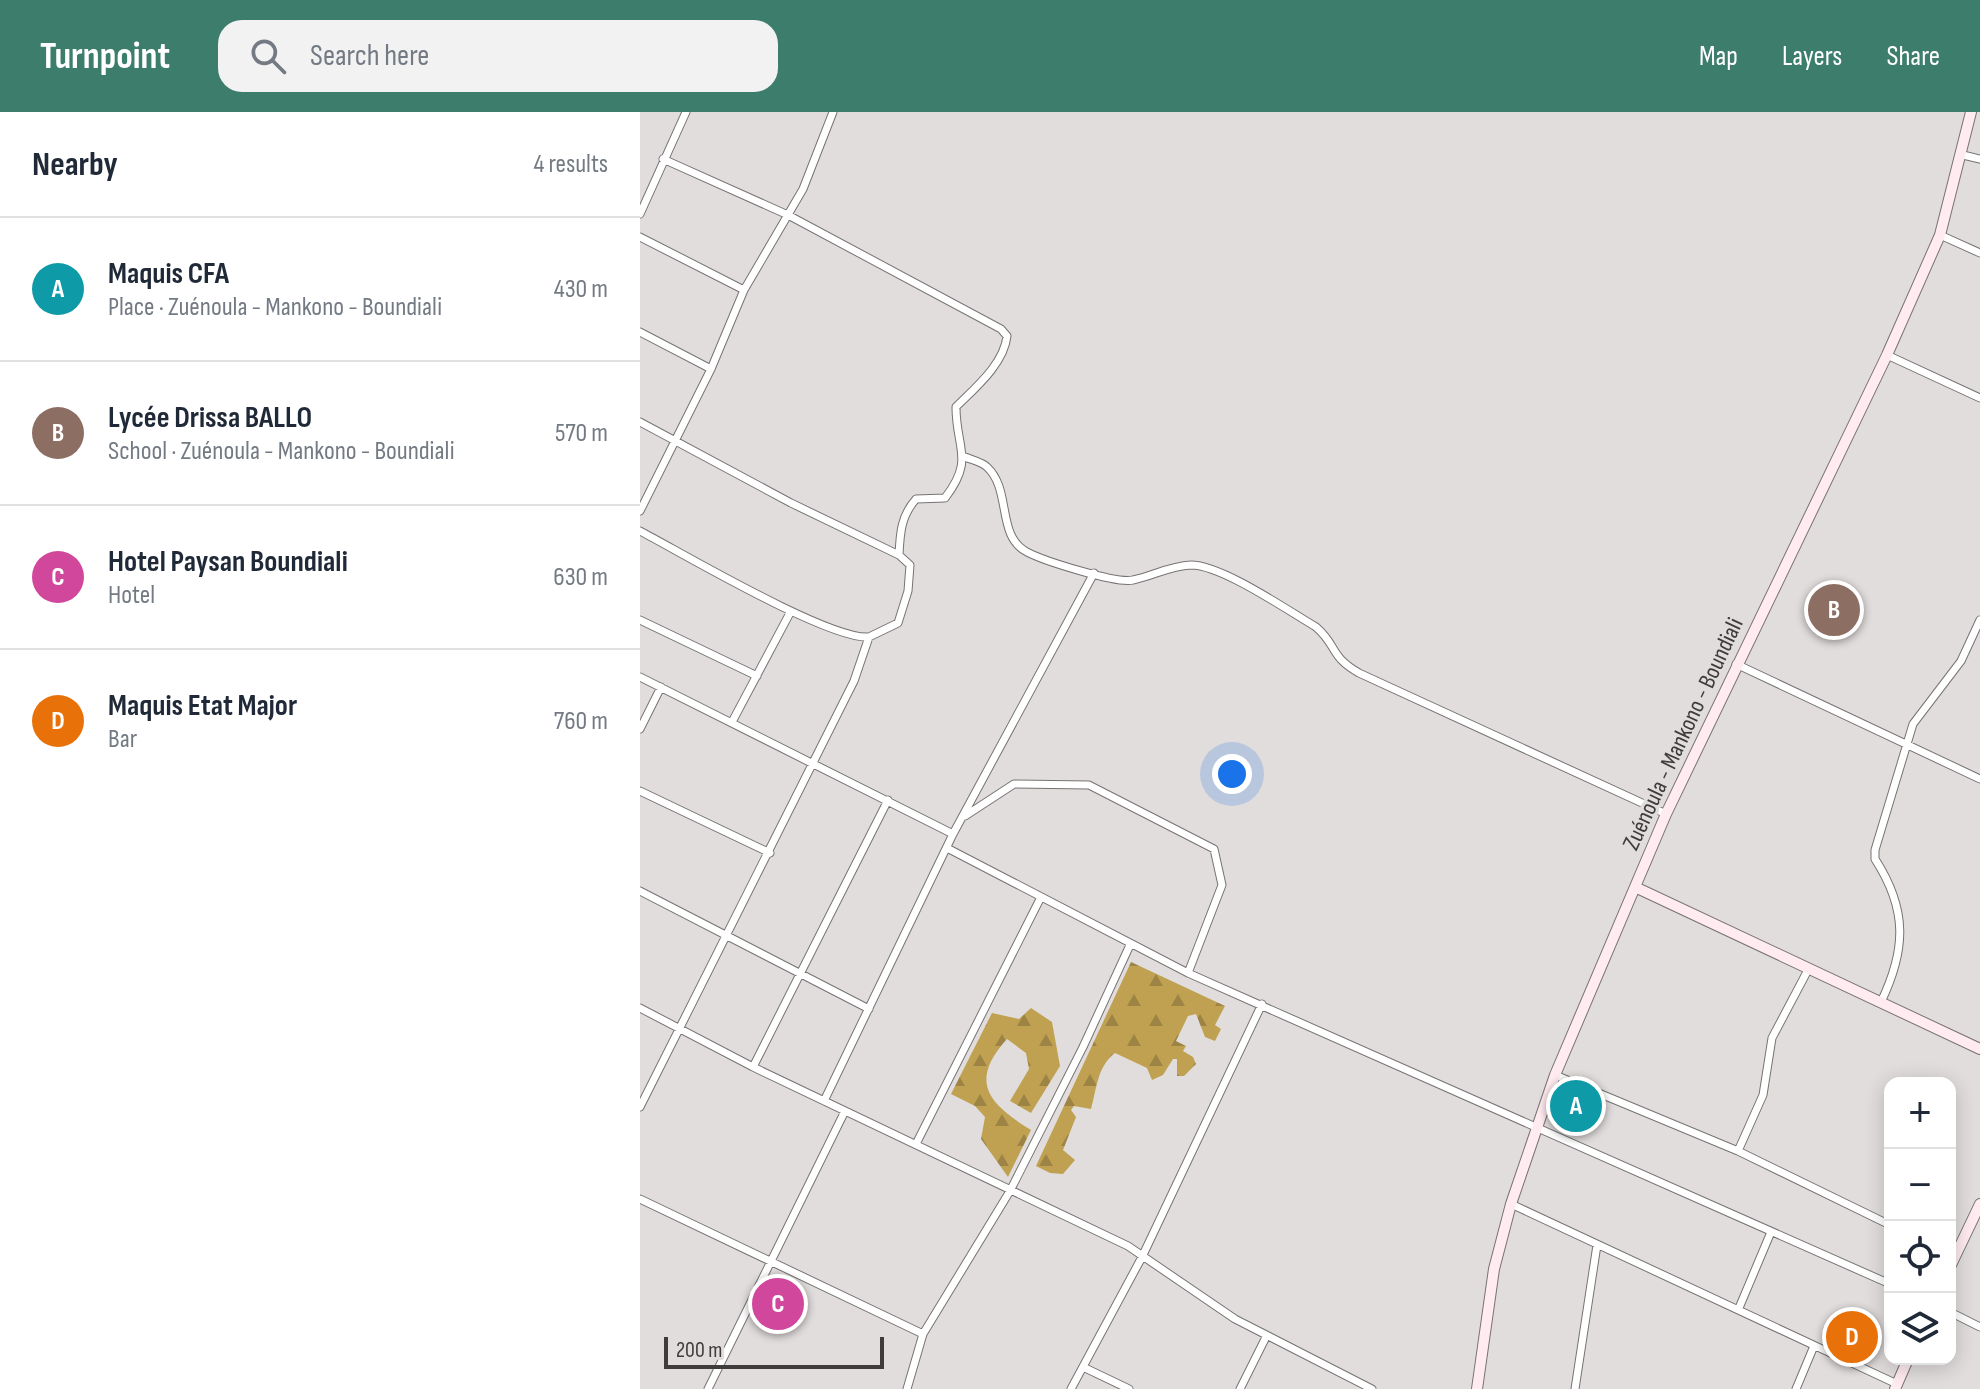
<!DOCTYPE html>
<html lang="en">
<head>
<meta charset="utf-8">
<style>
	:root { --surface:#fff; --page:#f2f2f3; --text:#1f2937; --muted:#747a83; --line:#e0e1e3; --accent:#3c7d6c }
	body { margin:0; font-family:"Sofia Sans Condensed",sans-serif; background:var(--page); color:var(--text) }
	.controls { position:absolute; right:24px; bottom:24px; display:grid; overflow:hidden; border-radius:16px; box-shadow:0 4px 20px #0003 }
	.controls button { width:72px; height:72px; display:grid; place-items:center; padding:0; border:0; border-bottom:2px solid var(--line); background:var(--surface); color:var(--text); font:40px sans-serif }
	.scale { position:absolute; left:24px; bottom:20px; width:220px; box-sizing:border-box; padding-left:8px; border:4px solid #3e3c3c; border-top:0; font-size:22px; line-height:28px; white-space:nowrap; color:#3e3c3c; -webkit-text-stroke:6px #e1dddc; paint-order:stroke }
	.you { position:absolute; left:592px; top:662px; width:28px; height:28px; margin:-20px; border:6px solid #fff; border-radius:50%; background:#1a73e8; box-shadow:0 0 0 12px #1a73e833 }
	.badge { display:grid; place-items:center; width:52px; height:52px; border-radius:50%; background:var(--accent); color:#fff; font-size:26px; font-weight:700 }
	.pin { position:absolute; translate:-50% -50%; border:4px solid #fff; box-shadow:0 2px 8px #0006 }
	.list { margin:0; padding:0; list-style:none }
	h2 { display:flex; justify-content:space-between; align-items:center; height:104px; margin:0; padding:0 32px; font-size:34px }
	h2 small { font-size:26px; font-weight:400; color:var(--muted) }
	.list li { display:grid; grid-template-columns:52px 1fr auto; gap:24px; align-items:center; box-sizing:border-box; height:144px; padding:0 32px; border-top:2px solid var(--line) }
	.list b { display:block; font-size:30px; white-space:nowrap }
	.list p { margin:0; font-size:26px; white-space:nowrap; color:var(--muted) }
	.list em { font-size:26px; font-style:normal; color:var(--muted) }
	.icon { flex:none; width:44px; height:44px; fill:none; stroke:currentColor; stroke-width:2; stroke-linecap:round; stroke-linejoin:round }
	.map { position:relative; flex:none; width:1340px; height:1277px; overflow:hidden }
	header { display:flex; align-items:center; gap:48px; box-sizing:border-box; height:112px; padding:0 40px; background:var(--accent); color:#fff }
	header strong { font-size:38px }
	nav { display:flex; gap:44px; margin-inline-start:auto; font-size:28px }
	.search { width:560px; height:72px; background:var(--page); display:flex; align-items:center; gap:20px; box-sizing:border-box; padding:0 28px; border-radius:24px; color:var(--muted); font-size:30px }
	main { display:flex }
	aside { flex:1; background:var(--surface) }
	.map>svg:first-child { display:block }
	.forest { fill:url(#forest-firs) }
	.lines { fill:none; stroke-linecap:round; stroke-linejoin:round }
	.street-casing { stroke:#777373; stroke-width:9 }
	.secondary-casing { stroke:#777373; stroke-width:12 }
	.street { stroke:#fff; stroke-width:7 }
	.secondary { stroke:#ffebf0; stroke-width:10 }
	.labels { text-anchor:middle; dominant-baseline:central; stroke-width:7; stroke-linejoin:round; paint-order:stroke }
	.street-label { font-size:24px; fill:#3e3c3c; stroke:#e1dddc }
</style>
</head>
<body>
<header>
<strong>Turnpoint</strong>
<div class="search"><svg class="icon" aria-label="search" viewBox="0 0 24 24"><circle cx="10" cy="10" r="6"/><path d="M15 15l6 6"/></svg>Search here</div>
<nav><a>Map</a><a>Layers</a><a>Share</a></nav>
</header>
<main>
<aside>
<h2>Nearby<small>4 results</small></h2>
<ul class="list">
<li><span class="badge" style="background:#0f9aa8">A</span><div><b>Maquis CFA</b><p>Place · Zuénoula - Mankono - Boundiali</p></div><em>430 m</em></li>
<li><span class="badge" style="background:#8d6e63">B</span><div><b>Lycée Drissa BALLO</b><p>School · Zuénoula - Mankono - Boundiali</p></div><em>570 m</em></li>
<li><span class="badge" style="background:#d1479c">C</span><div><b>Hotel Paysan Boundiali</b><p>Hotel</p></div><em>630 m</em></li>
<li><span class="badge" style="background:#e8710a">D</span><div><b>Maquis Etat Major</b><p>Bar</p></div><em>760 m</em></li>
</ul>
</aside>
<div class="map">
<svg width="1340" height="1277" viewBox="0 0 1340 1277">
	<defs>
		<pattern id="forest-firs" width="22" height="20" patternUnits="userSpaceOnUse" patternTransform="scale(2)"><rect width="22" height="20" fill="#bfa151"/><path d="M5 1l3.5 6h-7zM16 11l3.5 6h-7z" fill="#9d8444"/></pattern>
	</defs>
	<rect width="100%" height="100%" fill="#e1dddc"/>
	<path class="forest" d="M491 850 585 894 575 913 581 917 575 929 565 925 556 902 548 904 536 929 546 934 543 939 553 945 556 952 544 964H537V947H533L523 963 512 968 507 956 475 941C457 955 457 976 451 997L434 994 431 998 436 1005 423 1038 435 1048 423 1062 410 1061 396 1054Z
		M391 896 412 910 420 954 391 1001 370 989 389 957 386 941 367 927C328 970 349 992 391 1018L368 1065 341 1027 345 1005 335 994 311 982 352 901 379 907Z"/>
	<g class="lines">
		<g class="street-casing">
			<path id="street" d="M1323 43 1340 47
				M23 47 148 103 361 217 367 224C364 252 335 276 316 295 316 337 335 347 305 386L276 387C261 404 260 421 259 443
				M0 102 46 0
				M1300 123 1340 141
				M0 125 104 178
				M0 220 71 257
				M1247 243 1340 286
				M0 310 151 391 259 443 270 453 268 479 258 511 229 525 214 569 0 995
				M325 345C332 348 342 350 347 355 372 378 356 424 387 440 404 449 477 472 493 468 513 464 529 454 551 453 582 453 647 498 676 515 698 534 689 544 719 561L1026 702
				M0 399 71 257 104 178 163 77 193 0
				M0 419C44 442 189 528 229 525
				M0 508 117 564
				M1096 552 1340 667
				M0 565 313 722
				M92 610 151 499
				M0 617 21 575
				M0 679 130 741
				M325 704 374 672 449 673 574 737 582 773 548 861
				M307 736 548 861 1250 1172
				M0 779 229 897
				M1241 890C1266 838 1268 798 1235 747V738L1273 612 1321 549 1340 508
				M0 896 113 955 488 1134 595 1207 732 1277
				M113 955 248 688
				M915 963 1098 1039 1250 1113
				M184 989 313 722 454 461
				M276 1032 401 785
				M1098 1039 1123 983 1132 926 1169 856
				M0 1087 283 1222
				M871 1092 1257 1272
				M1099 1196 1131 1120
				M1310 1200 1340 1215
				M443 1255 489 1277
				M68 1277 205 999
				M267 1277 283 1222 370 1079 443 935 490 833
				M431 1277 502 1145 622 892
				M600 1277 626 1225
				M935 1277 957 1133
				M1156 1277 1174 1234"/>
		</g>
		<g class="secondary-casing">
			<path id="secondary" d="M995 775 1340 937
				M1310 1155 1340 1092
				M837 1277 854 1157 871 1092 915 963 1026 702 1247 243 1300 123 1331 0
				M1255 1277 1268 1247"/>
		</g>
		<use href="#street" class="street"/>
		<use href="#secondary" class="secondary"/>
	</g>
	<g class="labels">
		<g class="street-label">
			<text transform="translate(1043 622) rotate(-65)">Zuénoula - Mankono - Boundiali</text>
		</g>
	</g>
</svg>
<div class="controls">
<button>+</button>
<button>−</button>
<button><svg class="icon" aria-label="locate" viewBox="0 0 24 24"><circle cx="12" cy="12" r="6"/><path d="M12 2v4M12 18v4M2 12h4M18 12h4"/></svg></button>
<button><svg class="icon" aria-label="layers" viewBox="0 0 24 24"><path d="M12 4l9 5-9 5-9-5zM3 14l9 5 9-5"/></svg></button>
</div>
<div class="scale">200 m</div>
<div class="you"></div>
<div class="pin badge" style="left:936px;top:994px;background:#0f9aa8">A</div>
<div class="pin badge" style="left:1194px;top:498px;background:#8d6e63">B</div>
<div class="pin badge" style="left:138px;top:1192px;background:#d1479c">C</div>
<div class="pin badge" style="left:1212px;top:1225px;background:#e8710a">D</div>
</div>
</main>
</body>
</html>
